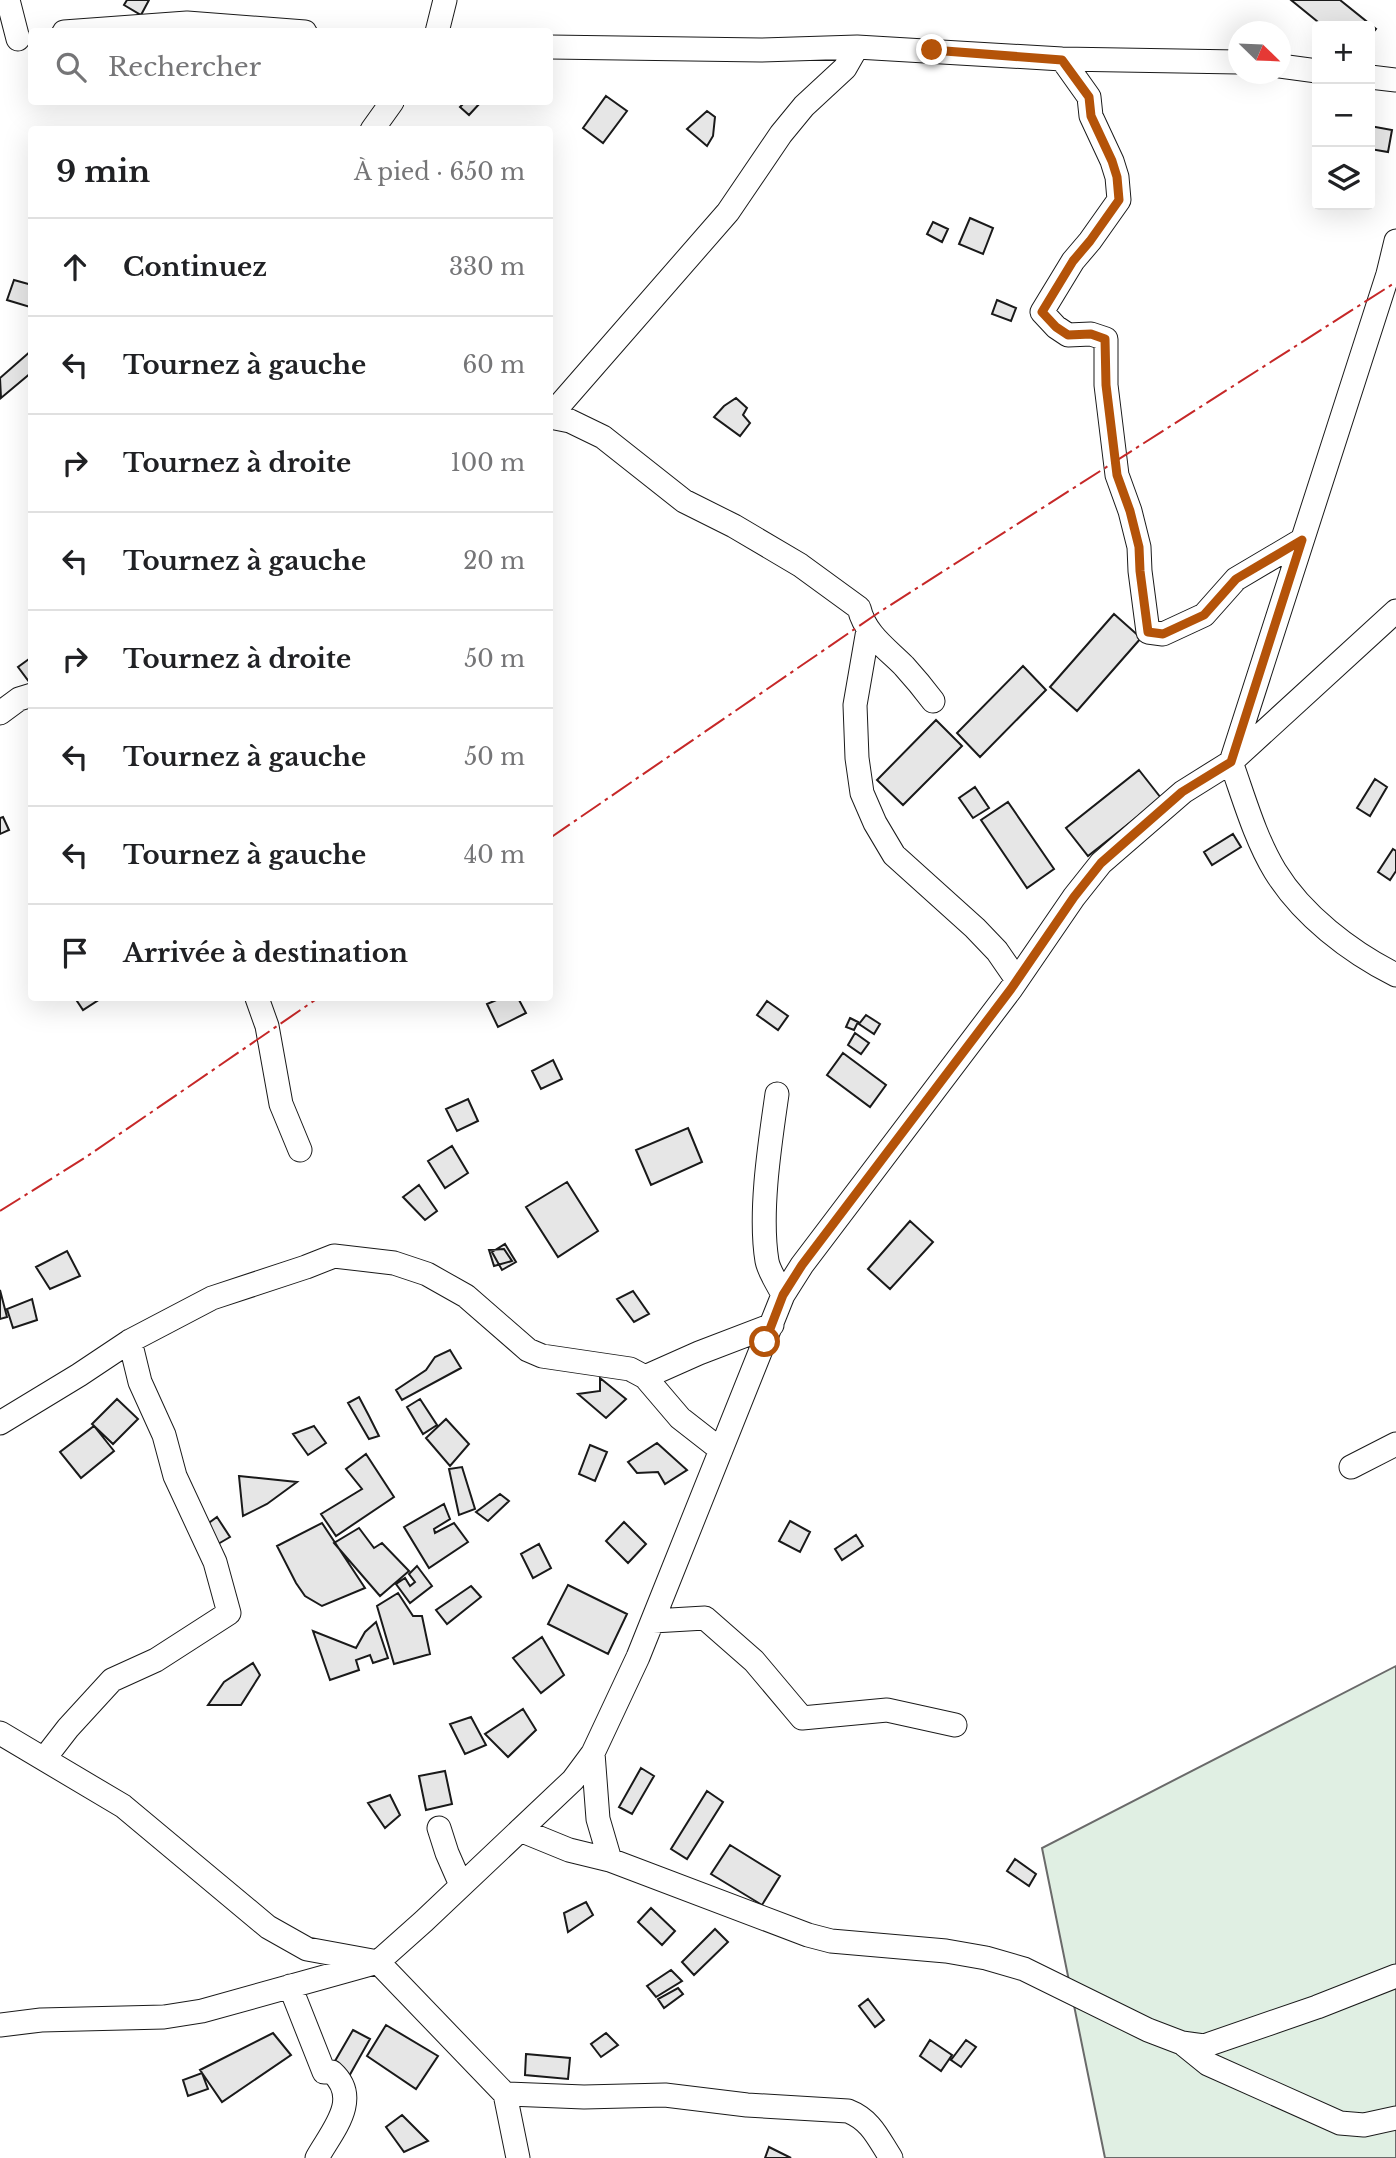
<!DOCTYPE html>
<html lang="fr">
<head>
<meta charset="utf-8">
<style>
	:root { --surface:#fff; --page:#f2f2f2; --text:#202124; --muted:#757577; --line:#e0e0e0 }
	body { margin:0; font-family:"Libre Baskerville",serif; background:var(--page); color:var(--text) }
	.controls { position:absolute; right:21px; top:21px; display:grid; overflow:hidden; border-radius:7px; box-shadow:0 7px 28px #0002 }
	.controls button { width:63px; height:63px; display:grid; place-items:center; padding:0; border:0; border-bottom:2px solid var(--line); background:var(--surface); color:var(--text); font:35px sans-serif }
	.compass { position:absolute; left:1228px; top:21px; width:63px; height:63px; border-radius:50%; background:var(--surface); box-shadow:0 7px 28px #0002; rotate:113deg }
	.stop { position:absolute; width:21px; height:21px; margin:-16px; border:5px solid #b45309; border-radius:50%; background:#fff }
	.stop.end { background:#b45309; border-color:#fff; box-shadow:0 2px 7px #0008 }
	.list { margin:0; padding:0; list-style:none }
	h2 { display:flex; justify-content:space-between; align-items:center; height:91px; margin:0; padding:0 28px; font-size:30px }
	h2 small { font-size:23px; font-weight:400; color:var(--muted) }
	.list li { display:grid; grid-template-columns:46px 1fr auto; gap:21px; align-items:center; box-sizing:border-box; height:98px; padding:0 28px; border-top:2px solid var(--line) }
	.list b { display:block; font-size:26px; white-space:nowrap }
	.list em { font-size:23px; font-style:normal; color:var(--muted) }
	.icon { flex:none; width:38px; height:38px; fill:none; stroke:currentColor; stroke-width:2; stroke-linecap:round; stroke-linejoin:round }
	.map { position:relative; flex:none; width:1396px; height:2158px; overflow:hidden }
	.search { position:absolute; background:var(--surface); box-shadow:0 7px 28px #0002; left:28px; top:28px; width:525px; height:77px; display:flex; align-items:center; gap:18px; box-sizing:border-box; padding:0 24px; border-radius:7px; color:var(--muted); font-size:26px }
	.panel { position:absolute; background:var(--surface); box-shadow:0 7px 28px #0002; left:28px; top:126px; width:525px; height:875px; border-radius:7px }
	.map>svg:first-child { display:block }
	.green { fill:#e0efe3; stroke:#6a6a6a; stroke-width:2 }
	.building { fill:#e6e6e6; stroke:#1a1a1a; stroke-width:2 }
	.lines { fill:none; stroke-linecap:round; stroke-linejoin:round }
	.minor-casing { stroke:#1a1a1a; stroke-width:25 }
	.minor { stroke:#fff; stroke-width:23 }
	.power { stroke:#c62828; stroke-width:2; stroke-dasharray:24 5 3.5 5; stroke-linecap:butt }
	.route { stroke:#b45309; stroke-width:9 }
</style>
</head>
<body>
<div class="map">
<svg width="1396" height="2158" viewBox="0 0 1396 2158">
	<rect width="100%" height="100%" fill="#fff"/>
	<path class="green" d="M1396 1666V2158H1105L1042 1848Z"/>
	<path class="building" d="M127 0H149L141 15 124 5Z
		M1291 0H1340L1376 29 1370 36V26H1323Z
		M606 96 627 111 603 143 583 128Z
		M465 102H481L469 115 460 107Z
		M707 111 715 117 713 136 707 146 687 129Z
		M1370 126 1392 130 1388 152 1370 149Z
		M970 218 993 228 983 254 959 244Z
		M933 222 948 229 942 242 927 234Z
		M14 280 32 285 30 307 7 300Z
		M997 300 1016 308 1011 321 992 314Z
		M32 350V372L1 398 0 378Z
		M736 398 747 408 743 415 750 423 740 436 714 417 724 406Z
		M1114 614 1141 638 1077 711 1050 687Z
		M29 659 32 662 30 683 18 667Z
		M1023 666 1046 690 980 757 957 733Z
		M936 720 962 746 903 805 877 780Z
		M1139 770 1161 798 1088 856 1066 828Z
		M1375 779 1387 787 1370 816 1357 808Z
		M975 787 989 808 973 818 959 798Z
		M1008 802 1054 869 1027 888 981 820Z
		M3 817 9 830 0 834V818Z
		M1233 834 1241 847 1212 865 1204 852Z
		M1393 849 1396 851V871L1390 880 1378 872Z
		M75 998H99L100 999 83 1010Z
		M501 998H518L526 1013 498 1027 487 1004Z
		M767 1001 788 1016 778 1030 757 1015Z
		M866 1015 880 1024 874 1034 859 1024Z
		M850 1018 858 1022 854 1030 846 1027Z
		M855 1033 869 1043 861 1054 848 1045Z
		M843 1053 886 1085 870 1107 827 1075Z
		M553 1060 562 1079 541 1089 532 1071Z
		M468 1099 478 1121 457 1131 446 1109Z
		M688 1128 702 1162 651 1185 636 1150Z
		M452 1146 468 1173 445 1188 428 1161Z
		M567 1182 598 1231 558 1257 526 1207Z
		M419 1185 437 1211 425 1220 403 1197Z
		M910 1221 933 1242 890 1289 868 1269Z
		M505 1244 516 1262 502 1270 492 1252Z
		M504 1249 512 1261 494 1266 489 1250Z
		M67 1251 80 1276 50 1289 36 1267Z
		M0 1290 7 1317 0 1319Z
		M633 1291 649 1314 634 1322 617 1299Z
		M32 1299 37 1320 13 1328 7 1309Z
		M450 1350 461 1368 402 1400 396 1390 426 1370 435 1357Z
		M600 1378 626 1399 606 1418 578 1394 600 1391Z
		M359 1397 369 1416 379 1436 369 1439 348 1403Z
		M117 1399 138 1419 113 1444 92 1424Z
		M420 1399 437 1425 423 1434 407 1407Z
		M446 1419 469 1444 450 1466 426 1438Z
		M94 1426 114 1451 81 1478 60 1452Z
		M314 1426 326 1443 308 1455 293 1434Z
		M657 1443 687 1470 665 1484 658 1472 637 1473 628 1462Z
		M590 1445 607 1452 595 1481 579 1474Z
		M366 1454 394 1497 336 1536 321 1514 362 1489 346 1469Z
		M462 1467 475 1509 459 1515 449 1469Z
		M239 1476 297 1482 267 1504 243 1516Z
		M500 1494 509 1501 488 1521 476 1512Z
		M444 1504 450 1519 434 1529 435 1533 454 1523 468 1542 429 1568 404 1527Z
		M217 1517 230 1537 218 1544 206 1525Z
		M790 1521 810 1532 800 1552 779 1541Z
		M624 1522 646 1544 628 1563 606 1541Z
		M322 1523 365 1588 322 1606 305 1596 296 1583 277 1546Z
		M359 1528 374 1548 382 1543 409 1571 380 1596 334 1543Z
		M856 1535 863 1546 842 1560 835 1549Z
		M539 1544 551 1568 533 1578 521 1554Z
		M417 1566 432 1586 410 1603 396 1584 405 1578 410 1586 415 1582 409 1574Z
		M568 1585 627 1614 608 1654 548 1624Z
		M471 1586 481 1597 447 1624 436 1610Z
		M398 1593 413 1616H422L430 1654 394 1664 377 1606Z
		M376 1622 388 1658 373 1663 370 1655 356 1660 359 1670 330 1680 313 1631 356 1648 365 1632Z
		M542 1637 564 1675 541 1693 513 1658Z
		M253 1663 260 1675 241 1705H208L224 1682Z
		M523 1709 536 1730 508 1757 485 1734Z
		M471 1717 486 1745 465 1754 450 1724Z
		M641 1768 654 1776 632 1814 619 1807Z
		M445 1771 452 1804 426 1810 419 1776Z
		M707 1791 723 1802 687 1859 671 1849Z
		M390 1795 400 1815 385 1828 368 1803Z
		M730 1845 780 1876 762 1905 711 1874Z
		M1015 1859 1036 1874 1029 1886 1007 1871Z
		M586 1902 593 1915 568 1932 564 1913Z
		M651 1908 675 1931 662 1945 638 1922Z
		M715 1929 728 1942 694 1975 682 1962Z
		M671 1970 682 1981 656 1997 647 1986Z
		M678 1988 683 1994 664 2008 658 1999Z
		M868 1999 884 2020 875 2027 859 2006Z
		M386 2025 438 2056 416 2089 367 2056Z
		M353 2030 370 2039 348 2078 331 2068Z
		M273 2033 291 2055 222 2102 200 2070Z
		M606 2033 618 2045 601 2057 591 2044Z
		M930 2040 952 2055 941 2071 920 2056Z
		M966 2040 976 2047 961 2067 951 2060Z
		M526 2054 570 2058 568 2079 525 2075Z
		M202 2073 208 2089 188 2096 183 2080Z
		M402 2115 428 2141 404 2152 386 2127Z
		M769 2147 791 2158H765Z"/>
	<g class="lines">
		<g class="minor-casing">
			<path id="minor" d="M8 0 18 39
				M64 32 187 23 305 32
				M437 32 445 0
				M550 47 761 50 857 47 1062 59 1238 62
				M1062 59 1089 97 1091 116 1112 161 1117 177 1119 200 1090 241 1073 261 1042 312 1056 327 1068 335 1091 334 1106 339V385L1117 475 1130 511 1139 547 1140 571 1148 632 1163 634 1204 615 1236 579 1302 540
				M1280 66 1317 71
				M1370 77 1396 80
				M372 130 392 102
				M1396 241 1388 274 1231 762C1244 798 1255 838 1275 871 1302 915 1350 952 1396 975
				M550 416 728 212 781 134 804 106 845 68 857 47
				M550 417 570 421 603 437 684 501 734 526 800 565 859 608C865 634 886 648 904 666 914 677 924 689 933 701
				M868 630 855 705 857 758 862 793 875 823 894 855 975 928 997 951 1017 980
				M0 713 19 699 32 695
				M257 998 267 1026 281 1104 300 1150
				M777 1094C770 1143 759 1212 767 1261 769 1272 778 1284 783 1295
				M645 1377 699 1353 772 1325
				M0 1423 79 1375 130 1341 212 1298 306 1267 334 1256 394 1263 427 1274 466 1296 528 1350 542 1356 630 1369 645 1377 680 1418 721 1450
				M1351 1467 1396 1444
				M653 1621 705 1618 754 1661 802 1718 887 1710 955 1725
				M0 1733 123 1806 268 1927 307 1949 378 1962 505 2094 518 2158
				M593 1753 598 1819 610 1860
				M44 1759 68 1728 112 1680 156 1660 229 1613 215 1562 175 1476 164 1435 140 1382 130 1341
				M439 1828 447 1853 461 1885
				M520 1830 569 1850 610 1860 808 1935 831 1941 946 1951 986 1958 1024 1969 1148 2030 1182 2043 1204 2046 1317 2007 1396 1976
				M290 1986 324 2072H332C362 2099 332 2131 317 2158
				M0 2025 41 2020 164 2017 202 2011 378 1962 424 1921 573 1780 593 1753 638 1657 783 1295 802 1265 1011 989 1074 897 1101 863 1183 792 1231 762 1396 611
				M1182 2043 1208 2064 1340 2123 1364 2125 1396 2118
				M505 2094 584 2097 665 2095 747 2105 848 2111C871 2120 878 2138 891 2158"/>
		</g>
		<use href="#minor" class="minor"/>
		<path class="power" d="M550 838 878 613 1396 282
			M0 1211 86 1157 318 998"/>
	</g>
	<g class="lines">
		<path class="route" d="M765 1342 783 1295 802 1265 1011 989 1074 897 1101 863 1182 792 1231 762 1302 540 1236 579 1204 615 1163 634 1148 632 1140 571 1139 547 1130 511 1117 475 1106 385 1105 339 1091 334 1068 335 1056 327 1042 312 1073 261 1090 241 1119 200 1117 177 1112 161 1091 116 1089 97 1062 60 932 50"/>
	</g>
</svg>
<div class="controls">
<button>+</button>
<button>−</button>
<button><svg class="icon" aria-label="layers" viewBox="0 0 24 24"><path d="M12 4l9 5-9 5-9-5zM3 14l9 5 9-5"/></svg></button>
</div>
<svg class="compass" viewBox="-18 -18 36 36"><path d="M0-13l5 13h-10z" fill="#e53935"/><path d="M0 13l5-13h-10z" fill="#757577"/></svg>
<div class="stop" style="left:765px;top:1342px"></div>
<div class="stop end" style="left:932px;top:50px"></div>
<div class="search"><svg class="icon" aria-label="search" viewBox="0 0 24 24"><circle cx="10" cy="10" r="6"/><path d="M15 15l6 6"/></svg>Rechercher</div>
<section class="panel">
<h2>9 min<small>À pied · 650 m</small></h2>
<ul class="list">
<li><svg class="icon" aria-label="ahead" viewBox="0 0 24 24"><path d="M12 20V5M6 11l6-6 6 6"/></svg><div><b>Continuez</b></div><em>330 m</em></li>
<li><svg class="icon" aria-label="left" viewBox="0 0 24 24"><path d="M17 20v-9H6M10 6l-5 5 5 5"/></svg><div><b>Tournez à gauche</b></div><em>60 m</em></li>
<li><svg class="icon" aria-label="right" viewBox="0 0 24 24"><path d="M7 20v-9h11M14 6l5 5-5 5"/></svg><div><b>Tournez à droite</b></div><em>100 m</em></li>
<li><svg class="icon" aria-label="left" viewBox="0 0 24 24"><path d="M17 20v-9H6M10 6l-5 5 5 5"/></svg><div><b>Tournez à gauche</b></div><em>20 m</em></li>
<li><svg class="icon" aria-label="right" viewBox="0 0 24 24"><path d="M7 20v-9h11M14 6l5 5-5 5"/></svg><div><b>Tournez à droite</b></div><em>50 m</em></li>
<li><svg class="icon" aria-label="left" viewBox="0 0 24 24"><path d="M17 20v-9H6M10 6l-5 5 5 5"/></svg><div><b>Tournez à gauche</b></div><em>50 m</em></li>
<li><svg class="icon" aria-label="left" viewBox="0 0 24 24"><path d="M17 20v-9H6M10 6l-5 5 5 5"/></svg><div><b>Tournez à gauche</b></div><em>40 m</em></li>
<li><svg class="icon" aria-label="arrive" viewBox="0 0 24 24"><path d="M6 21V4h12l-3 4 3 4H6"/></svg><div><b>Arrivée à destination</b></div></li>
</ul>
</section>
</div>
</body>
</html>
